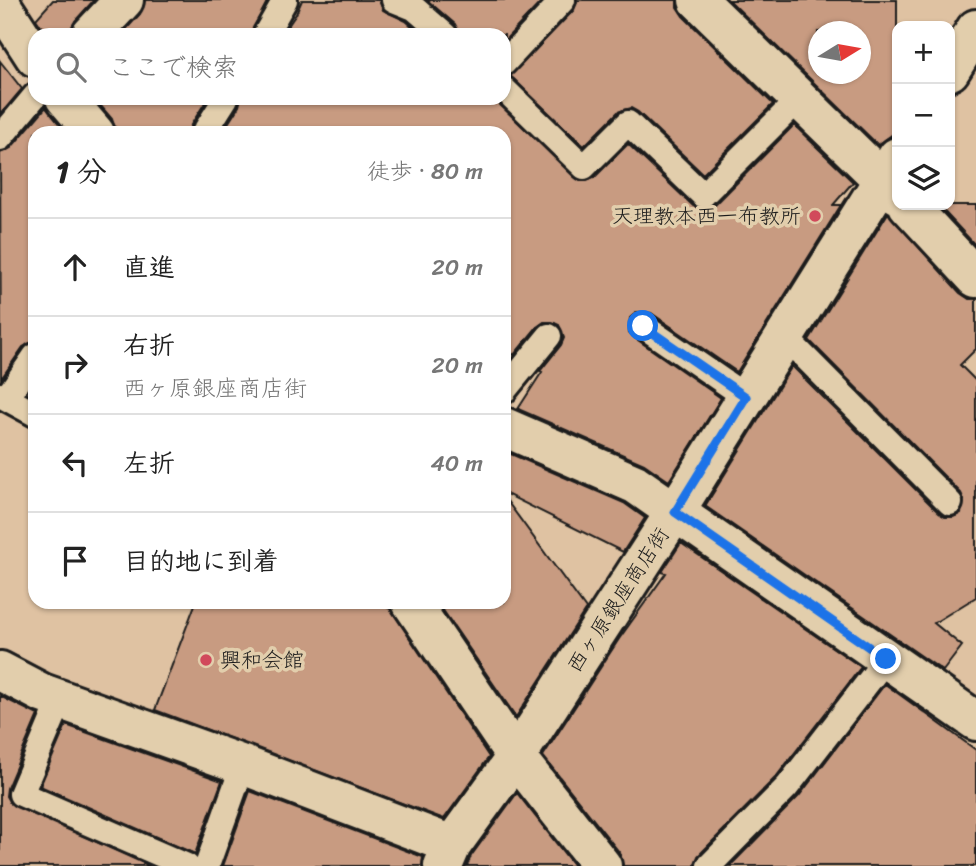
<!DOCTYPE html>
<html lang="ja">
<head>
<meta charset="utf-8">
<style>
	:root { --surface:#fff; --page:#f2f2f2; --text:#222; --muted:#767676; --line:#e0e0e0 }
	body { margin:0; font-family:Sriracha,"Klee One",sans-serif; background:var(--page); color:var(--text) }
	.controls { position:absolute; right:21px; top:21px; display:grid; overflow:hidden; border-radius:14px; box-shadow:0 2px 5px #0004 }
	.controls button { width:63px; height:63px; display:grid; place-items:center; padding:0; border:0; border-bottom:2px solid var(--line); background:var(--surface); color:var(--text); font:35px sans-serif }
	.compass { position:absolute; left:808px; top:21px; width:63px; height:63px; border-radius:50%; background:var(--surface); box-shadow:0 2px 5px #0004; rotate:79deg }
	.stop { position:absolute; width:21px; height:21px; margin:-16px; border:5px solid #1a73e8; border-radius:50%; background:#fff }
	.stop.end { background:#1a73e8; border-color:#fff; box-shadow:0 2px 7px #0008 }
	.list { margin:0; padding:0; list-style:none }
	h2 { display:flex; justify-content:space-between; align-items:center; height:91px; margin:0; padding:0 28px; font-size:30px }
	h2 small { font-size:23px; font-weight:400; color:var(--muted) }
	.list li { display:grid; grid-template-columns:46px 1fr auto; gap:21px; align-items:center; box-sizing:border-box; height:98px; padding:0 28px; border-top:2px solid var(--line) }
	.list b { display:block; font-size:26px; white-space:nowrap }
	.list p { margin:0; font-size:23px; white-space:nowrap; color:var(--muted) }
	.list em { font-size:23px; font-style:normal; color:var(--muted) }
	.icon { flex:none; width:38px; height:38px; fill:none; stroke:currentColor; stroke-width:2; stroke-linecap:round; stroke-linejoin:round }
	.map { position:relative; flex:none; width:976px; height:866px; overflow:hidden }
	.search { position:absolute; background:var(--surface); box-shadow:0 2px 5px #0004; left:28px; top:28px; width:483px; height:77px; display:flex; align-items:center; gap:18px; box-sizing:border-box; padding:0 24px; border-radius:21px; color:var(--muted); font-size:26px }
	.panel { position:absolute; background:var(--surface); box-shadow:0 2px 5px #0004; left:28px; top:126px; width:483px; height:483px; border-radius:21px }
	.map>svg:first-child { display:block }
	.building { fill:#c89b81; stroke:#1c1c1c; stroke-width:2; fill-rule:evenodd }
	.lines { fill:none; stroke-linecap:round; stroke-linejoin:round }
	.lane-casing { stroke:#1c1c1c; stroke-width:30 }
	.street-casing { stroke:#1c1c1c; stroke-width:44 }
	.lane { stroke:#e2ceac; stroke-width:24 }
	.street { stroke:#e2ceac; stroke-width:38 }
	.route { stroke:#1a73e8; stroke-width:9 }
	.poi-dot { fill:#d1495b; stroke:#e2ceac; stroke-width:2.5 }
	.labels { text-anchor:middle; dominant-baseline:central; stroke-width:7; stroke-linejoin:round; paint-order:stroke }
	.poi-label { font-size:21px; fill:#1c1c1c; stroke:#e2ceac; text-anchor:end }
	.street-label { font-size:21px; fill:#1c1c1c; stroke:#e2ceac }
</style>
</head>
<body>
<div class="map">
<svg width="976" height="866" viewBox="0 0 976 866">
	<rect width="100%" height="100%" fill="#dfc2a2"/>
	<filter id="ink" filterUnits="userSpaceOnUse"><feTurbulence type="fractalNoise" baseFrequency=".0143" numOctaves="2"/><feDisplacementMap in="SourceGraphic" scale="14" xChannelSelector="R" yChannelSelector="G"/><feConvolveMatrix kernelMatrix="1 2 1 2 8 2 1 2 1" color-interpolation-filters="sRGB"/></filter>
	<g filter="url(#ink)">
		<path class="building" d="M53 0H94L75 21 70 35H47L36 19Z
			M145 0H262L267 2 250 35H121L140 14Z
			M302 0H379L383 10 406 21 422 35H282L296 14Z
			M427 0H543L504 41V35H459L455 24Z
			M577 0H677V7L683 16 773 104 703 174 638 112 631 108 618 112 584 146 510 76 574 10Z
			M729 0H897V131L878 145ZM818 32H860V74H818Z
			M0 61 22 89 0 115Z
			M94 98H208L191 125 189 133H116L112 119Z
			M241 98H493L580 181H587L594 178 628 144 693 206 700 209 714 206 794 125 853 182 833 205H841L737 372 651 313 637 312 630 318 629 332 635 338 721 398 669 481 644 464 518 409 542 372 540 371 561 345 564 338 559 325 552 322H544L537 327 514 355 504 348V133H222L239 106Z
			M46 107 66 133H35V341L23 347 1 379 0 153 11 148Z
			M938 205H976V246Z
			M888 213 960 293 969 299H976V349L960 365 976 381V597L934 623 962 646 943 671 705 506 792 366 939 513 945 517H953L961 513 964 500 961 493 809 340Z
			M504 451 624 503 645 518 623 552 504 493Z
			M504 497 586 609 516 717 438 603 504 602Z
			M681 543 861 667 776 777 698 856 695 866H623L619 852 543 756 619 639 666 573 662 572Z
			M196 602H382L391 610 489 757 444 819 155 710Z
			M885 684 976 750V866H730L799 796Z
			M0 696 38 715 7 788 6 796 10 803 150 866H0Z
			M66 725 222 781 195 854 40 786Z
			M250 791 423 857 422 866H223Z
			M517 793 574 866H467L471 856Z"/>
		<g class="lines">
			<g class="lane-casing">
				<path id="lane" d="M394 0 414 8 445 35
					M265 35 285 0
					M504 63 563 0
					M504 89 584 167 628 123 703 195 800 98
					M204 133 226 98
					M0 138 35 96
					M643 326 746 397
					M785 337 950 503
					M504 391 549 336
					M0 395 35 414
					M6 398 35 356
					M61 699 21 794 187 866
					M207 866 243 765
					M709 866 787 787 886 659"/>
			</g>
			<g class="street-casing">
				<path id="street" d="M698 0 897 194
					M0 3 35 57
					M91 35 124 0
					M950 71 976 29
					M65 98 95 133
					M908 205 976 278
					M504 427 635 484 976 721
					M411 602 516 757 602 866
					M0 671 42 693 243 765 452 845
					M443 866 452 845 516 757 675 512 897 157"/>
			</g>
			<use href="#lane" class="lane"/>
			<use href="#street" class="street"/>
		</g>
	</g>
	<g class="lines" filter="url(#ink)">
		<path class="route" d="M643 326 746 397 675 512 886 659"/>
	</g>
	<g class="poi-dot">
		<circle cx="815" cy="216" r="7"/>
		<circle cx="206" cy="660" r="7"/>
	</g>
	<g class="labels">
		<g class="poi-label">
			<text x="801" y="216">天理教本西一布教所</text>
			<text x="220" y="660" text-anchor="start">興和会館</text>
		</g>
		<g class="street-label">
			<text transform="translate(618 600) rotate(-57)">西ヶ原銀座商店街</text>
		</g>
	</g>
</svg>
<div class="controls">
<button>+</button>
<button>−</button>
<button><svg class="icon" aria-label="layers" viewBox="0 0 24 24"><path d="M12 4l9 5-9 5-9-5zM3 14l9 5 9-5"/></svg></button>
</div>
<svg class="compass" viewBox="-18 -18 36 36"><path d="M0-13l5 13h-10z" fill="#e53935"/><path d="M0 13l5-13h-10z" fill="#767676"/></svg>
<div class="stop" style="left:643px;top:326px"></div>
<div class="stop end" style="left:886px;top:659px"></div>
<div class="search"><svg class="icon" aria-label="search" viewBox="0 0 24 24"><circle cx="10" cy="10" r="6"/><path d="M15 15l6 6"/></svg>ここで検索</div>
<section class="panel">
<h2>1 分<small>徒歩 · 80 m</small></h2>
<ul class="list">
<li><svg class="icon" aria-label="ahead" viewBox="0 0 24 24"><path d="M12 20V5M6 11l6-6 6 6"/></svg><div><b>直進</b></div><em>20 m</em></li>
<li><svg class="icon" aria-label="right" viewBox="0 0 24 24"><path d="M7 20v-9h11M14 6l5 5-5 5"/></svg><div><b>右折</b><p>西ヶ原銀座商店街</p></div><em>20 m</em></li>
<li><svg class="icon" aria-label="left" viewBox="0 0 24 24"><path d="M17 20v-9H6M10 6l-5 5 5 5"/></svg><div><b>左折</b></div><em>40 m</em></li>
<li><svg class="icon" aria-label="arrive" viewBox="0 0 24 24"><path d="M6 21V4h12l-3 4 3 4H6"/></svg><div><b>目的地に到着</b></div></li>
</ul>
</section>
</div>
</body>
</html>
